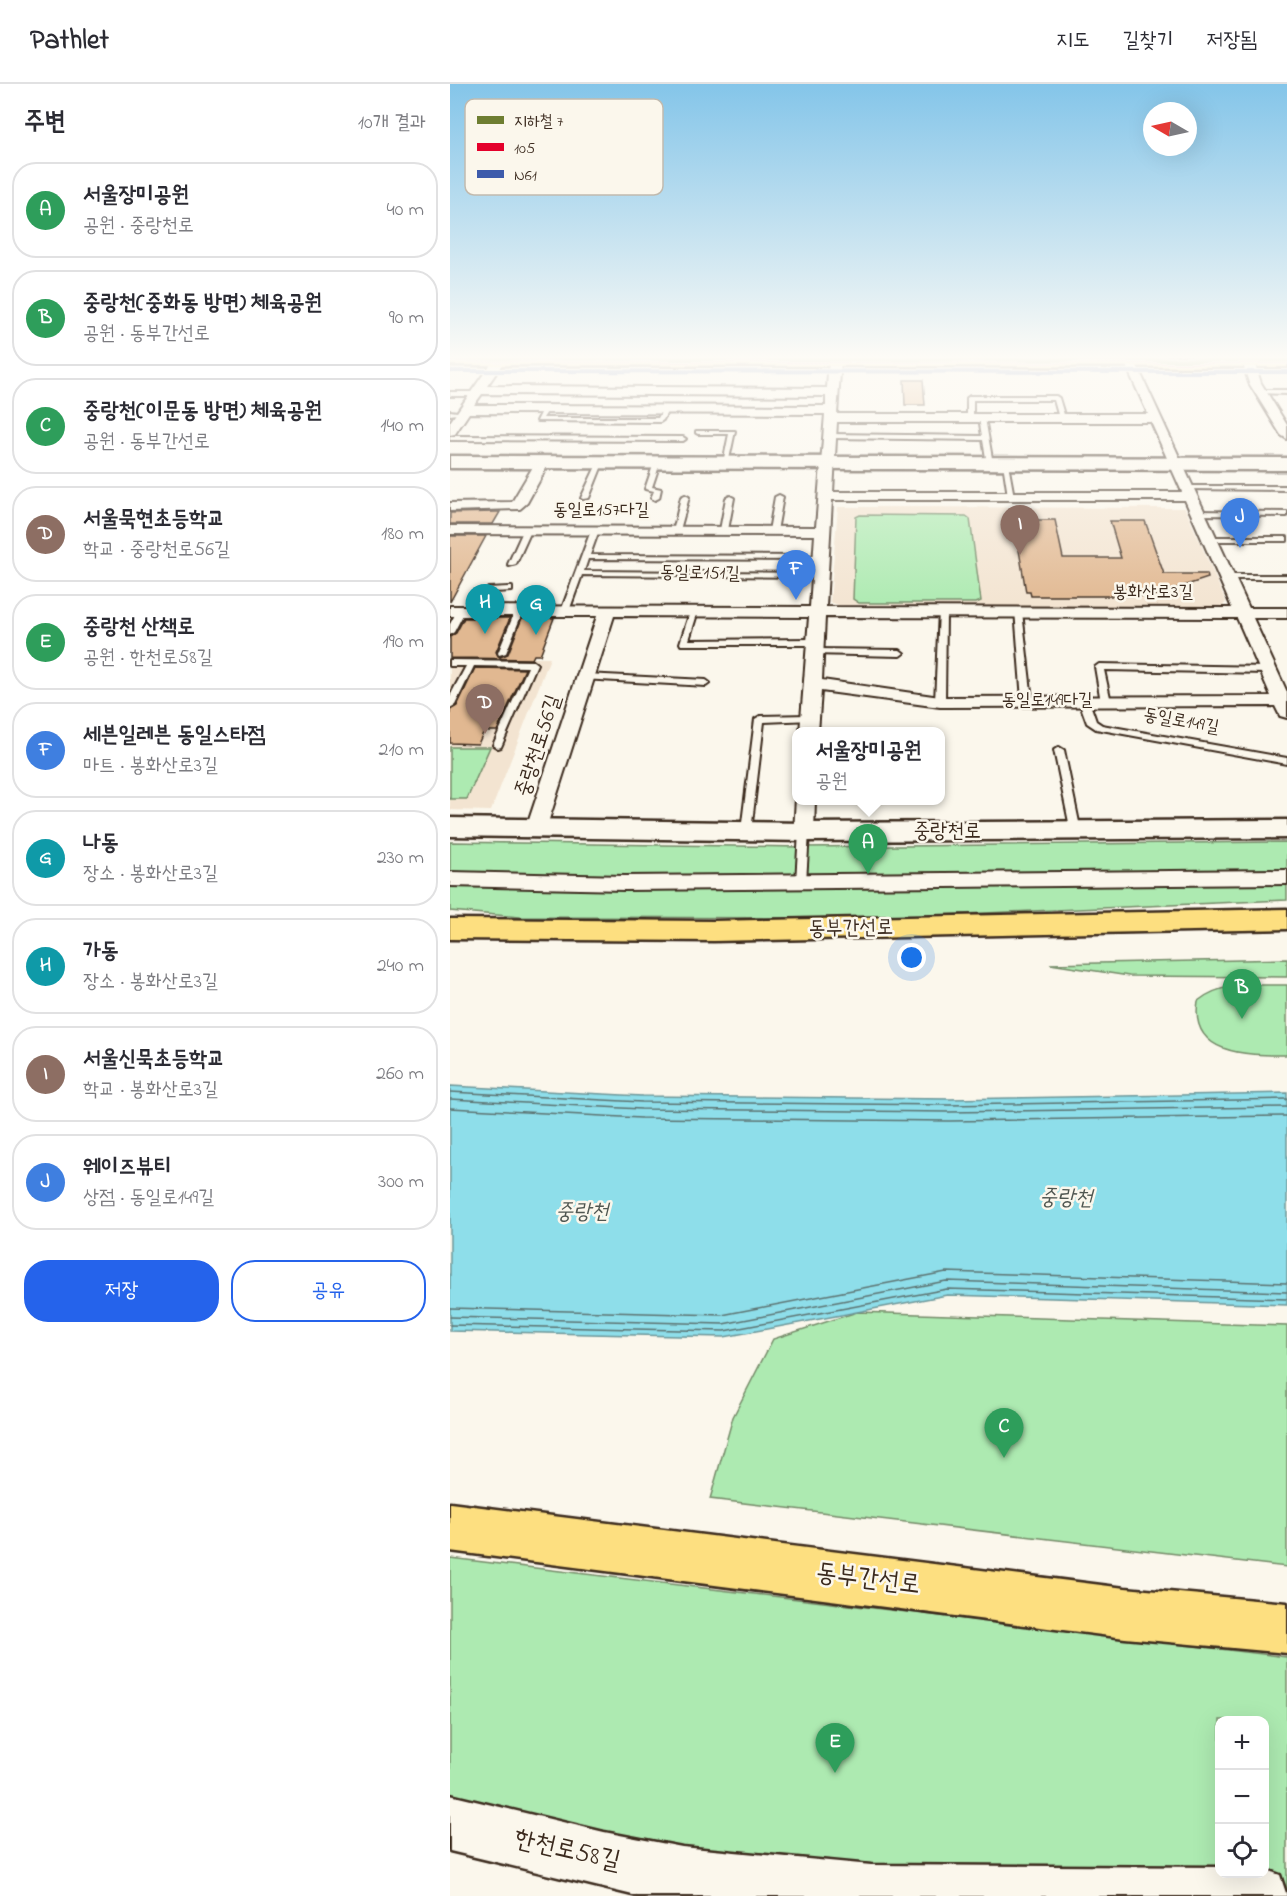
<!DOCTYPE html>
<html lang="ko">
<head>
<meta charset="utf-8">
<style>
	:root { --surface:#fff; --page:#f2f2f3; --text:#2b2b33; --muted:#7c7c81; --line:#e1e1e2; --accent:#2563eb }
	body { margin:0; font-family:"Indie Flower","Poor Story",sans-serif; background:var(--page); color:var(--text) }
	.controls { position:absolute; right:18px; bottom:18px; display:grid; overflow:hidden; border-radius:12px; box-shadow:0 6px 24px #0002 }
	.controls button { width:54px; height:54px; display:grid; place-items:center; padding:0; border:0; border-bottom:2px solid var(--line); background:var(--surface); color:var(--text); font:30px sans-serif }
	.compass { position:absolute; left:693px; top:18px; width:54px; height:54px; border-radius:50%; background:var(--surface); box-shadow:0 6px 24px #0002; rotate:279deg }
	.you { position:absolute; left:462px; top:874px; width:21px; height:21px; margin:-15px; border:4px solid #fff; border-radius:50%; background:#1a73e8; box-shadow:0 0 0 9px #1a73e833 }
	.badge { display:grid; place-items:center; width:39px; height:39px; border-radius:50%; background:var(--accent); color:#fff; font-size:20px; font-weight:700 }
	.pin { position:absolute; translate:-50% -50px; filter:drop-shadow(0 2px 3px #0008) }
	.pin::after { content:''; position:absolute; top:32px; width:21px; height:18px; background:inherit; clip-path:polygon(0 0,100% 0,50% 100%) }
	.popup { position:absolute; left:342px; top:643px; width:153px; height:78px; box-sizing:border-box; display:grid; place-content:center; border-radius:12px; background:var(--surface); filter:drop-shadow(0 2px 4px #0005); font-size:20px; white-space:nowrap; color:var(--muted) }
	.popup b { font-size:22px; color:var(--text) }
	.popup::after { content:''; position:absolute; left:50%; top:100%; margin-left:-12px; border:12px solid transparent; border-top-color:var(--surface) }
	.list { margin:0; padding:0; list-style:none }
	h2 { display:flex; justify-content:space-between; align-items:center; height:78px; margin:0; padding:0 24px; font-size:26px }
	h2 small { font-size:20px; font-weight:400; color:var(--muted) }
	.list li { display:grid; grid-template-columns:39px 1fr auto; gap:18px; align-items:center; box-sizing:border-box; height:96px; margin:0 12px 12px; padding:0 12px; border:2px solid var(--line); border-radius:24px }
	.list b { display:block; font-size:22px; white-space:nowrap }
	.list p { margin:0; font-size:20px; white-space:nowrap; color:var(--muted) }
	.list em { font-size:20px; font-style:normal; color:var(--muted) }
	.actions { display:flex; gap:12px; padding:18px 24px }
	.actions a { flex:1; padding:14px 0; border:2px solid var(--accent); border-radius:24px; text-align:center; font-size:21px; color:var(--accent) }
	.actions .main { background:var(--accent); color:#fff }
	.icon { flex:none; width:33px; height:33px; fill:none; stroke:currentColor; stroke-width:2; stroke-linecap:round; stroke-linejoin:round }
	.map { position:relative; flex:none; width:837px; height:1812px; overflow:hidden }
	header { display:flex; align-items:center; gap:36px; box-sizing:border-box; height:84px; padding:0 30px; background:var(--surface); border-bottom:2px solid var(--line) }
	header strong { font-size:28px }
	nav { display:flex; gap:33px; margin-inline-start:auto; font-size:21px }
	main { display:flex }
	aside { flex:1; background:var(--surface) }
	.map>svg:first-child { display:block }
	.built { fill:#f3e4d1 }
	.green { fill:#adeab1; stroke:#748a68; stroke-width:1.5; fill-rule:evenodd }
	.water { fill:#8edeea; stroke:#6d9698; stroke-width:1.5 }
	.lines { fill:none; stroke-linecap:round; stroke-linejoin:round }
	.shore { stroke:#5c7270; stroke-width:1.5 }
	.building { fill:#e1b891; stroke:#3b2a1e; stroke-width:1.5 }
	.lane-casing { stroke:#3b2a1e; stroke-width:4 }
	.street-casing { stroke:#3b2a1e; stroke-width:4 }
	.secondary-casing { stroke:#3b2a1e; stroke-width:5 }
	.primary-casing { stroke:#3b2a1e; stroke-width:5 }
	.highway-casing { stroke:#3b2a1e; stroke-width:5 }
	.lane { fill:#fbf7ec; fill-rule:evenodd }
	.street { fill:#fbf7ec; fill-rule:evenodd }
	.secondary { fill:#fbf7ec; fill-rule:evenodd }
	.primary { fill:#fddf80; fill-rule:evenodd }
	.highway { fill:#fddf80; fill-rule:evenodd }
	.bus-1-casing { stroke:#fbf7ec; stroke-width:6 }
	.bus-2-casing { stroke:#fbf7ec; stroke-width:6 }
	.bus-1 { stroke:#e4002b; stroke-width:4 }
	.bus-2 { stroke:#3d5bab; stroke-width:4 }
	.metro-1-casing { stroke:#fbf7ec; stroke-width:7 }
	.metro-1 { stroke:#6e7e31; stroke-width:4.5 }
	.labels { text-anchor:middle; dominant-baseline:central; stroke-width:5; stroke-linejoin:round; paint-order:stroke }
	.far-street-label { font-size:18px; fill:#3b2a1e; stroke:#fbf7ec }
	.street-label { font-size:21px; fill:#3b2a1e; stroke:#fbf7ec }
	.water-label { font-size:22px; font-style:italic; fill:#505751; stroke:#fbf7ec }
	.near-street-label { font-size:26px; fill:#3b2a1e; stroke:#fbf7ec }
	.key { fill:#fbf7ec; stroke:#c1baae; stroke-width:1.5 }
	.key-label { font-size:16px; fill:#3b2a1e }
</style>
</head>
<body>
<header>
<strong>Pathlet</strong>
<nav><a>지도</a><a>길찾기</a><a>저장됨</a></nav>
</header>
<main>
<aside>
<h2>주변<small>10개 결과</small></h2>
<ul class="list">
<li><span class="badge" style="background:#2e9e5b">A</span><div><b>서울장미공원</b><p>공원 · 중랑천로</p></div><em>40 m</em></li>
<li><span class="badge" style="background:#2e9e5b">B</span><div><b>중랑천(중화동 방면) 체육공원</b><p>공원 · 동부간선로</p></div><em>90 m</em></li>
<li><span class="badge" style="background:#2e9e5b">C</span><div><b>중랑천(이문동 방면) 체육공원</b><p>공원 · 동부간선로</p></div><em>140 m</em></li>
<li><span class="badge" style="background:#8d6e63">D</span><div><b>서울묵현초등학교</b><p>학교 · 중랑천로56길</p></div><em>180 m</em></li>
<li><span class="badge" style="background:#2e9e5b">E</span><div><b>중랑천 산책로</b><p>공원 · 한천로58길</p></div><em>190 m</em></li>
<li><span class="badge" style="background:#3f7fe0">F</span><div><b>세븐일레븐 동일스타점</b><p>마트 · 봉화산로3길</p></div><em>210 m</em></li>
<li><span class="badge" style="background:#0f9aa8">G</span><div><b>나동</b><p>장소 · 봉화산로3길</p></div><em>230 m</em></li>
<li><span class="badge" style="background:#0f9aa8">H</span><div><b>가동</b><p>장소 · 봉화산로3길</p></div><em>240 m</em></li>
<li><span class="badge" style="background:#8d6e63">I</span><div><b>서울신묵초등학교</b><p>학교 · 봉화산로3길</p></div><em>260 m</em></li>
<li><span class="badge" style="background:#3f7fe0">J</span><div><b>웨이즈뷰티</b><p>상점 · 동일로149길</p></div><em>300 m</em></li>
</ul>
<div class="actions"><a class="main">저장</a><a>공유</a></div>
</aside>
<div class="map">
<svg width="837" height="1812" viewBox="0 0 837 1812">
	<rect width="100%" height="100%" fill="#fbf7ec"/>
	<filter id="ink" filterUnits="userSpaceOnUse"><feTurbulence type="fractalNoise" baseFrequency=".0167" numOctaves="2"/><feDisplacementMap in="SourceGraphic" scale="12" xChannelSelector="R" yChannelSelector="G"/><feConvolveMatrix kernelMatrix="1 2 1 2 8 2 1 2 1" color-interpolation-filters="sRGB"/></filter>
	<g filter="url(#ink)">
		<path class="built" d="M388 423 735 424 776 518 771 524 388 521 380 518Z
			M0 574H100L41 727 0 726Z"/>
		<path class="green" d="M410 431 516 432 520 435 531 517 526 519H409L403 515 406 433Z
			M0 663H40L17 715H0Z
			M0 758 352 763 837 758V816L418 834 70 833 0 827Z
			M837 875V893L679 892 600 880Z
			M837 901V971C798 971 739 972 748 917 773 896 806 902 837 901Z
			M407 1228 837 1242V1483L260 1415 283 1333 323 1255Z
			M0 1474 837 1573V1806L676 1811 0 1741ZM770 1636H814V1790H770Z"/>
		<path class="water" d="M0 1002 192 1012 500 1015 837 1009V1221L497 1211 274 1253 0 1247Z"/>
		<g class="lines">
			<path class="shore" d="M0 1008 192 1018 499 1021 837 1015
				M0 1015 191 1025 499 1028 837 1023
				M0 1024 191 1034 499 1037 837 1032
				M0 1224 272 1231 496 1188 837 1199
				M0 1233 273 1240 496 1197 837 1208
				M0 1241 274 1247 497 1205 837 1215"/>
		</g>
		<path class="building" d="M454 296H473L475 321H455Z
			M46 428H50L43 440H0V429Z
			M564 436H605L613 474H671L660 437H695L714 490H757L758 494 703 512H581L580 508H576Z
			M0 452H36L0 518Z
			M14 534H60L46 568 50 573 58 570 72 534H104L90 571H84L82 575 0 574V553L6 549Z
			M25 584 75 585 47 647H34L28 660 0 659V626L7 622Z"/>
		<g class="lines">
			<g class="lane-casing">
				<path id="lane" d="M810 306H837V310L808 309Z
					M0 308H26L29 310 26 312H0Z
					M520 312H606L609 314 615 334 612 336 609 334 604 316H523V334L520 336 517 334V314Z
					M96 323 99 325 93 334H208L213 325 218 326 213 336 210 338 87 337 93 325Z
					M0 327 15 329 0 331Z
					M532 332 535 334 543 380 540 382 537 380 533 356 380 354 377 352 380 350 532 352 529 334Z
					M246 347H285L278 380 273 379 279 350H248L246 349Z
					M0 352 233 353 236 355 233 357 0 356Z
					M207 377 210 379 202 403 211 405 209 414 205 416 201 414 204 407 195 405 204 379Z
					M148 378 153 379 139 414 133 415 131 414Z
					M553 379 558 380 564 413 558 412Z
					M737 402H837V406L735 405V403Z
					M235 411 239 413 230 446 223 448 231 413Z
					M329 411 333 413 327 447 323 449 319 447 325 413Z
					M280 412 284 414 278 446 274 448 270 446 276 414Z
					M745 427 837 428V432L748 431 744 429Z
					M142 444 149 446 140 471 371 472 375 474 371 476 138 475 134 487 370 489 374 491 370 493 132 491 119 527 112 529 111 527Z
					M74 445 81 447 66 480 59 482 58 480Z
					M757 453H837V457H760L756 455Z
					M773 491H837V495H776L772 493Z
					M59 503H62V507L44 508 34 529H28L27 527 38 504Z
					M8 525 15 527 4 548 0 551V540Z
					M66 525 73 527 56 569 49 571 48 569Z
					M241 525 248 527 239 556 365 555 369 558 365 561H231L230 559Z
					M489 526 496 528 495 618 490 621 485 618Z
					M565 526 572 528 582 616 577 619 572 616Z
					M364 565 450 566 454 569 450 572 361 570V566Z
					M0 576 83 577 87 580 51 663 48 664 43 661 78 583 24 582 5 621 0 624V612L16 582H0Z
					M649 580 818 583 822 586 818 589 654 586 661 618 656 621 651 618 645 583Z
					M135 590 256 596 260 599 256 602 132 595V591Z
					M634 614 639 617 646 637 652 641 837 674V680L646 645 637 639 629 617Z
					M359 631 364 634 362 636 314 638 301 747 296 750 292 749 291 747 305 635 310 632Z
					M609 663 614 666 631 748 626 751 621 748 604 666Z
					M354 745 359 748 356 798 351 801 346 798 349 748Z"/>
			</g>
			<g class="street-casing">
				<path id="street" d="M49 273 55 276 37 302 377 304 379 276 385 273 391 276 387 330H698L674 277 684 275 799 524H837V534H803L837 608V634L830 632 825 622 490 623 371 607 368 648H350L359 533 164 532 96 745 93 749H79L76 745 147 532H0V522L360 523 365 451 0 450V442L366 443 375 330 19 329 5 350 0 351V338L45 274ZM32 310 376 312V322L24 321ZM387 338H701L732 408H383ZM382 416H735L782 524 376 523ZM375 533 787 534 821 612 490 613 372 596Z
					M794 275 804 277 811 299 837 341V355L831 351 799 299 792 277Z
					M92 375 99 379 77 419 70 425 0 427V419L62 418 87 376Z
					M346 714 365 716 364 748 361 752H347L344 748Z
					M837 786V800L175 806 0 802V788L175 792Z"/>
			</g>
			<g class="secondary-casing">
				<path id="secondary" d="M0 372 837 374V386L0 384Z
					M0 734 354 739 837 736V754L354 757 0 752Z
					M0 1711 154 1748 232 1763 421 1781 770 1783V1790H814V1785L830 1791 837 1812H187L0 1767Z"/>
			</g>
			<g class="primary-casing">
				<path id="primary" d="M0 272 837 273V283L0 281Z"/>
			</g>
			<g class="highway-casing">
				<path id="highway" d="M837 825V845L264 857 0 855V835L264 837Z
					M0 1419 675 1504 837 1519V1569L675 1554 0 1467Z"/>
			</g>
			<use href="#lane" class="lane"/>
			<use href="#street" class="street"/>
			<use href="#secondary" class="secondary"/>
			<use href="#primary" class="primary"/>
			<use href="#highway" class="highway"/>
			<g class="bus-1-casing">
				<path id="bus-1" d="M0 276 837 278"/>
			</g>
			<g class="bus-2-casing">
				<path id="bus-2" d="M0 287 837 288"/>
			</g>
			<use href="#bus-1" class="bus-1"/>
			<use href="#bus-2" class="bus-2"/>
			<g class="metro-1-casing">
				<path id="metro-1" d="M0 274 837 276"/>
			</g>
			<use href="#metro-1" class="metro-1"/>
		</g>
	</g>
	<linearGradient id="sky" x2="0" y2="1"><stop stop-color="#84c5e9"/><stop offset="0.52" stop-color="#fdfbf6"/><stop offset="1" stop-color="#fdfbf6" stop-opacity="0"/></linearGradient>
	<rect width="837" height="525" fill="url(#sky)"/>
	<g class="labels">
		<g class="far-street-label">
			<text x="151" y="427">동일로157다길</text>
			<text transform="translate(250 490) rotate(1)">동일로151길</text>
			<text x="703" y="509">봉화산로3길</text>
			<text x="597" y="617">동일로149다길</text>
			<text transform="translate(731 638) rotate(10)">동일로149길</text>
		</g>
		<g class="street-label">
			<text transform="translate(89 662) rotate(-72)">중랑천로56길</text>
			<text x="497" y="748">중랑천로</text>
			<text transform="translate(401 845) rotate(-1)">동부간선로</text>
		</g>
		<g class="water-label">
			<text transform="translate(616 1115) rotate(1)">중랑천</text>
			<text x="132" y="1129">중랑천</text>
		</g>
		<g class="near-street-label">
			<text transform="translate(418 1496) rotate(7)">동부간선로</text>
			<text transform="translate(117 1767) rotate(13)">한천로58길</text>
		</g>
	</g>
	<rect x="15" y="15" width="198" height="96" rx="9" class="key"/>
	<rect x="27" y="32" width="27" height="8" fill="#6e7e31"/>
	<rect x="27" y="59" width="27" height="8" fill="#e4002b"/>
	<rect x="27" y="86" width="27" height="8" fill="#3d5bab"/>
	<g class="key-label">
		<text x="64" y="42">지하철 7</text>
		<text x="64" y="69">105</text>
		<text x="64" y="96">N61</text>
	</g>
</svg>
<div class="controls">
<button>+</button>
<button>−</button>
<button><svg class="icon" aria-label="locate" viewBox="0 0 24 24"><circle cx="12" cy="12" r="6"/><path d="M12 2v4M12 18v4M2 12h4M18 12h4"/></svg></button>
</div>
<svg class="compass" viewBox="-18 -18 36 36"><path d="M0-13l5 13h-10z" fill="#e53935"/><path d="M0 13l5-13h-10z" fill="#7c7c81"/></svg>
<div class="you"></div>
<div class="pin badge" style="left:418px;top:790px;background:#2e9e5b">A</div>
<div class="popup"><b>서울장미공원</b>공원</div>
<div class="pin badge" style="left:792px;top:935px;background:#2e9e5b">B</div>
<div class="pin badge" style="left:554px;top:1374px;background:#2e9e5b">C</div>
<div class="pin badge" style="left:35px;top:650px;background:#8d6e63">D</div>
<div class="pin badge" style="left:385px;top:1689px;background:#2e9e5b">E</div>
<div class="pin badge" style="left:346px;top:516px;background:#3f7fe0">F</div>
<div class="pin badge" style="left:86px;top:551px;background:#0f9aa8">G</div>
<div class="pin badge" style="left:35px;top:550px;background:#0f9aa8">H</div>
<div class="pin badge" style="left:570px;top:471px;background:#8d6e63">I</div>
<div class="pin badge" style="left:790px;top:464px;background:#3f7fe0">J</div>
</div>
</main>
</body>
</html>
